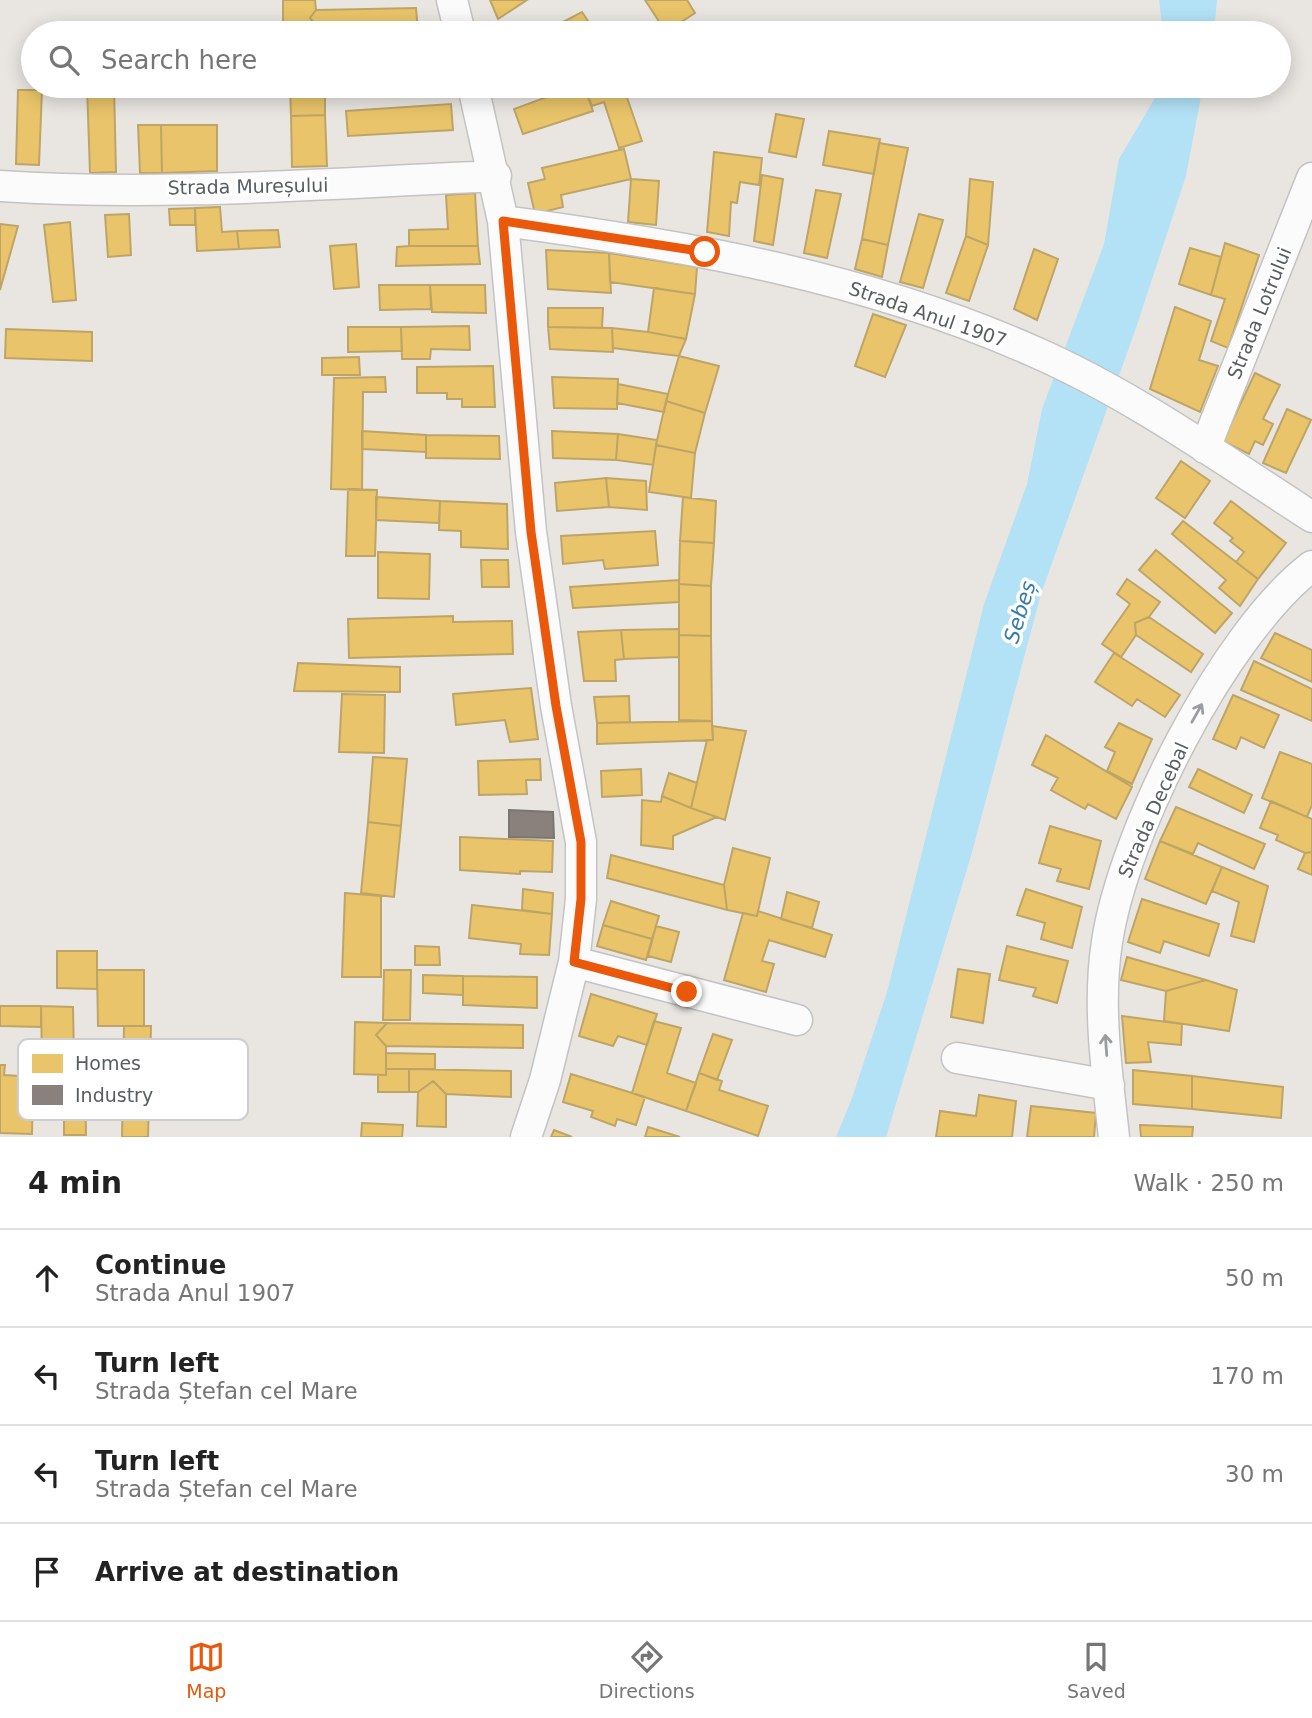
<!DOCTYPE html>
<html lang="en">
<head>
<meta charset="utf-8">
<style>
	:root { --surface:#fff; --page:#f2f2f2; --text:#222; --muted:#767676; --line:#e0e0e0; --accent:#ea580c }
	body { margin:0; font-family:"DejaVu Sans",sans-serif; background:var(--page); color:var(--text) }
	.stop { position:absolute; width:21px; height:21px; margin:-16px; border:5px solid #ea580c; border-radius:50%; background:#fff }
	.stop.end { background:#ea580c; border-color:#fff; box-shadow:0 2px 7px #0008 }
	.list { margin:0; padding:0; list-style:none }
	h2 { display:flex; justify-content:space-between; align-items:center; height:91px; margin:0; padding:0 28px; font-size:30px }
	h2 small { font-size:23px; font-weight:400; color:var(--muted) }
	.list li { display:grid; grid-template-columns:46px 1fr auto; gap:21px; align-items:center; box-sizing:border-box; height:98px; padding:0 28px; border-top:2px solid var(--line) }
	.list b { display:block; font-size:26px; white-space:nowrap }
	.list p { margin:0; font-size:23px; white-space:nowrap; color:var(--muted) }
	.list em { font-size:23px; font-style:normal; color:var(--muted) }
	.icon { flex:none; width:38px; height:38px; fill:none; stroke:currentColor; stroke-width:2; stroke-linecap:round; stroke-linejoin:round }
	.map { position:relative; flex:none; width:1312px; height:1137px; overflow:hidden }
	.search { position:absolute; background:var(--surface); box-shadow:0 4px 18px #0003; left:21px; right:21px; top:21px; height:77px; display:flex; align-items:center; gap:18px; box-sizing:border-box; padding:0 24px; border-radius:38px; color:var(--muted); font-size:26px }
	.sheet { height:483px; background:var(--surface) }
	nav { display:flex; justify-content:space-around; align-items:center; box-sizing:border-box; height:98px; border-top:2px solid var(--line); background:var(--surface); font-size:19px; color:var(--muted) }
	nav a { display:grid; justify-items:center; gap:4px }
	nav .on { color:var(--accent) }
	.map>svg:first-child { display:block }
	.water { fill:#b3e2f6 }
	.homes { fill:#e9c46a; stroke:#bea567; stroke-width:2 }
	.industry { fill:#8a817c; stroke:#7b7674; stroke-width:2 }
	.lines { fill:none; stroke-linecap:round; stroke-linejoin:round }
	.street-casing { stroke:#c4c3c3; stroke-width:33 }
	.street { stroke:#fcfbfb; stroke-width:30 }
	.oneway { stroke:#9a9c9f }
	.route { stroke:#ea580c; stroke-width:9 }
	.labels { text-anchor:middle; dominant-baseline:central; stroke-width:7; stroke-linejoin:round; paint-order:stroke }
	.street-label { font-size:19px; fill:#585d61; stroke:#fff }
	.water-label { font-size:21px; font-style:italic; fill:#367ca9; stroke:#fff }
	.key { fill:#fff; stroke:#cdced0; stroke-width:2 }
	.key-label { font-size:19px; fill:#585d61 }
</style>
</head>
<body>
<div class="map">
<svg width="1312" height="1137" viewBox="0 0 1312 1137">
	<rect width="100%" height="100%" fill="#e9e6e2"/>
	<path class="water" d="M1159 0H1217L1214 33H1163Z
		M1158 86H1203L1186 176 1136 328 1041 594 971 856 886 1137H836L852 1098 887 992 984 604 1027 484 1042 409 1104 244 1119 159 1158 93Z"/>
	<path class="homes" d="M283 0H315L316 10 310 18 316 25V33H283Z
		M490 0H527L498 19Z
		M645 0H687L695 13 666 32Z
		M416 8 418 31 359 33 358 26 316 25 310 18 316 10Z
		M582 12 596 33H542Z
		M87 86H114L116 172 90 173Z
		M290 86H325V115L291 116Z
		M577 86H584L593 111 523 134 514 109Z
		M584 86H623L642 141 619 148 604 102 592 106Z
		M18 90H42L39 165 16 164Z
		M451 104 453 130 348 136 346 111Z
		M776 114 804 119 796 157 769 152Z
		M325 115 327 166 292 167 291 116Z
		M138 125H161L162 173H140Z
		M161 125H217V171L162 173Z
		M829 131 880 139 874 174 823 165Z
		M879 143 908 148 888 245 862 239Z
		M624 149 631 179 561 195 563 207 535 214 528 183 545 179 542 168Z
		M714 152 762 158 759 185 740 182 737 203 731 202 729 236 707 232Z
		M762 175 783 179 773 245 754 241Z
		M631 179 659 181 656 225 628 222Z
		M970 179 993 182 988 245 966 236Z
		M816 190 841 194 827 258 804 253Z
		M475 193 478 246H409V230L448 229 446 195Z
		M220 207 222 232 237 231 239 249 197 251 195 208Z
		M195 208V225H170L169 209Z
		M129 214 131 255 108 257 105 215Z
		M919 214 943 220 923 288 900 282Z
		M70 222 76 300 53 302 44 225Z
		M0 224 18 226 0 290Z
		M278 230 280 247 239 249 237 231Z
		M966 236 988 245 969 301 946 293Z
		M862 239 888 245 882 277 855 269Z
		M1225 243 1259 255 1228 348 1211 341 1225 299 1211 295Z
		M356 244 359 287 334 289 330 246Z
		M409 246H478L480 264 396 266 397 247Z
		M1190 248 1221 257 1211 295 1179 284Z
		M1034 249 1058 259 1037 320 1014 309Z
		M546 250 609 253 611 293 548 289Z
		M609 253 697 267 695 294 610 282Z
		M379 285H430L431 309 380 310Z
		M430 285H485L486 313 432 312Z
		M654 288 695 294 686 339 648 332Z
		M1175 307 1211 321 1199 360 1218 366 1200 412 1150 389Z
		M548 308H603L602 328 548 327Z
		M873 314 906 325 885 377 855 366Z
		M469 326 470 350 431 349 430 359H402L401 327Z
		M348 327H401L402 351 348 352Z
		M548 327 612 328 613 352 550 349Z
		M612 328 648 332 686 339 679 356 613 348Z
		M6 329 92 332V361L5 358Z
		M679 356 719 366 705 413 666 401Z
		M359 357 360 375H322V358Z
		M493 366 495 407H462V399H447V393H417V367Z
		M1255 373 1280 385 1263 419 1273 424 1263 445 1255 441 1249 454 1223 441Z
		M385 377 386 392H363L362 490 331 489 334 378Z
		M552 377 618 379 617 409 554 408Z
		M618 384 668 394 664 412 617 403Z
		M666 401 705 413 695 453 656 445Z
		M1287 409 1311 420 1286 473 1263 463Z
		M362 431 426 435V452L362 449Z
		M552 431 618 434 616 460 553 458Z
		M618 434 657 440 653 465 616 460Z
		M426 435 499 436 500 459 426 458Z
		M656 445 695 453 691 498 649 492Z
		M1181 461 1210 481 1185 518 1156 498Z
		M606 478 609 507 557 511 555 483Z
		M606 478 646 481 647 510 609 507Z
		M348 489 377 490 375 556H346Z
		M376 497 440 501 439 523 376 520Z
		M683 497 716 501 714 543 680 541Z
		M440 501 507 504 508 549 461 547V531L439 530Z
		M1231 501 1286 543 1258 579 1236 562 1244 552 1230 541 1233 538 1214 523Z
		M1183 521 1258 579 1240 606 1219 588 1226 580 1172 534Z
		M655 531 658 565 605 569 603 560 563 564 561 536Z
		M680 541 714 543 711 586 679 584Z
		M1156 550 1232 613 1215 633 1139 570Z
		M378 552 430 554 429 599 378 598Z
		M481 560H508L509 587H482Z
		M1127 579 1160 602 1149 617 1135 623 1136 635 1121 657 1102 644 1130 604 1117 594Z
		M679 580V602L573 608 570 587Z
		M679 584 711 586V636L679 635Z
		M453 616V622L512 621 513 654 349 658 348 619Z
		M1149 617 1203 654 1191 672 1136 635 1135 623Z
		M679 629V657L624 659 621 630Z
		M621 630 624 659 615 660 616 681H584L578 632Z
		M1275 633 1312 650V682L1261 658Z
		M679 635 711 636 712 721 679 720Z
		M1114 653 1180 695 1165 717 1137 699 1132 706 1095 682Z
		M1254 661 1312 689V721L1241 690Z
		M298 663 400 667V692L294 691Z
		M531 688 538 739 510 742 505 720 456 725 453 694Z
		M342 694 385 695 384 753 339 752Z
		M1233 695 1279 715 1264 748 1241 737 1236 749 1213 739Z
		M629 696 630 722 597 723 594 697Z
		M712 721 713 740 597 744V723Z
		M1119 723 1152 739 1132 784 1107 771 1115 752 1105 747Z
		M712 726 746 731 725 820 691 808 707 740H713Z
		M1046 735 1132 787 1116 819 1088 804 1085 809 1051 790 1058 778 1032 765Z
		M1280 752 1312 764V805L1307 817 1262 798Z
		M373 757 407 759 401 826 368 822Z
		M540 759 541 780H526L527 794 479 795 478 761Z
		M641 769 642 795 602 797 601 771Z
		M1198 769 1252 795 1244 813 1189 787Z
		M669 773 697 783 691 808 662 796Z
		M662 796 691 808 717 817 673 836V849L641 845 642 800 661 802Z
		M1271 801 1312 819V852L1305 853 1276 840 1278 835 1260 828Z
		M1176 807 1265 844 1254 869 1198 843 1193 854 1160 841Z
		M368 822 401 826 394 897 361 893Z
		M1050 826 1101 841 1089 889 1057 881 1061 869 1039 863Z
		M460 837 553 841 552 872 520 871V874L460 870Z
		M1160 841 1222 867 1206 904 1145 879Z
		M733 848 770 858 757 916 727 910 724 885Z
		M1312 852V875L1298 869 1305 853Z
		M611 855 724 885 727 910 607 878Z
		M1222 867 1268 886 1254 942 1231 936 1239 902 1212 891Z
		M523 889 553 893 552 914 522 910Z
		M1026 889 1082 907 1072 948 1041 939 1045 923 1017 915Z
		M787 892 819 902 812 928 781 919Z
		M345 893 381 896V977H342Z
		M1142 899 1219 924 1209 956 1164 941 1160 953 1128 942Z
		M611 901 659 916 652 939 603 925Z
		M472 905 552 914 549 955 520 954 521 944 469 938Z
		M758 911 832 935 825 957 769 940 762 961 774 964 766 992 724 980 743 913 757 916Z
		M603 925 652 939 646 960 597 946Z
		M656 926 679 932 671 962 648 956Z
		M415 946 439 947 440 965H415Z
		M1007 946 1068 961 1057 1003 1033 996 1036 988 999 980Z
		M57 951H97V989L57 988Z
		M1127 957 1206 980 1166 991 1121 980Z
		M958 969 990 974 983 1023 951 1017Z
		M97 970H144V1026H98Z
		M384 970H411L410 1020H383Z
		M423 975 463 976V995L423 993Z
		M463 976 537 977V1008L463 1005Z
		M1206 980 1237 990 1229 1031 1164 1021 1166 991Z
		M591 994 657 1014 647 1045 618 1036 613 1046 579 1036Z
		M0 1006H41V1027L0 1026Z
		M41 1006 73 1007 74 1059H42Z
		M1122 1016 1182 1024 1181 1045 1148 1042 1151 1062 1126 1063Z
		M654 1021 681 1028 667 1073 696 1083 686 1111 632 1093Z
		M355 1022 387 1023 376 1035 386 1046V1075L354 1074Z
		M387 1023 523 1025V1048L386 1046 376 1035Z
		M124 1026H151L148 1137H122Z
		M713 1034 732 1040 717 1080 699 1073Z
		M386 1053 435 1054V1069H386Z
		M64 1059H85L86 1135H64Z
		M0 1065H5L4 1075 20 1076V1094L33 1095 32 1134 0 1133Z
		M386 1069H409V1092H378V1075H386Z
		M409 1069 511 1071V1097L446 1094 433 1081 418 1092H409Z
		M1133 1070 1192 1076V1109L1133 1104Z
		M699 1073 722 1081 719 1090 768 1106 758 1136 686 1111Z
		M571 1074 645 1097 636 1125 617 1119 615 1126 591 1117 593 1111 563 1102Z
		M1192 1076 1283 1087 1281 1118 1192 1109Z
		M433 1081 446 1094V1127L417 1126 418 1092Z
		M979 1095 1016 1101 1012 1137H936L940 1111 976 1116Z
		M1031 1106 1096 1113 1094 1137H1027Z
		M362 1123 403 1125 402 1137H361Z
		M1140 1125 1193 1127 1192 1137H1141Z
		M648 1127 680 1137H645Z
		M554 1130 572 1137H551Z"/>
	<path class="industry" d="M509 810 553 812 554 838 509 837Z"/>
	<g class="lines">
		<g class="street-casing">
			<path id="street" d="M452 0 460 33
				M473 86 503 221 531 532 556 706 581 842V899L574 962 545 1080 526 1137
				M0 186C165 197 331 183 496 176
				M503 221C685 245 867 277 1035 352 1133 395 1222 459 1312 517
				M1205 448 1312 178
				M574 962 797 1020
				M957 1058 1109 1085
				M1114 1137C1107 1073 1097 1005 1107 942 1123 833 1224 633 1312 566"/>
		</g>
		<use href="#street" class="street"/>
	</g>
	<defs><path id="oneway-shaft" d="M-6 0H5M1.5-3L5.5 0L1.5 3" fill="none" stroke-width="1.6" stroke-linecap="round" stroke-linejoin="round" transform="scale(1.75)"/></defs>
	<g class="oneway">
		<use href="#oneway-shaft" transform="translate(1197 713) rotate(-61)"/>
		<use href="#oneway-shaft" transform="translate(1106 1045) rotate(-94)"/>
	</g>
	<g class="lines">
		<path class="route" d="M687 992 574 962 581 899V842L556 706 531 532 503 221 705 252"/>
	</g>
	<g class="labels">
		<g class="street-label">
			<text transform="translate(248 186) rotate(-1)">Strada Mureșului</text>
			<text transform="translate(1259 313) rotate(-68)">Strada Lotrului</text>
			<text transform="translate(928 314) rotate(19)">Strada Anul 1907</text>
			<text transform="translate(1153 810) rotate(-66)">Strada Decebal</text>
		</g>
		<g class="water-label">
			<text transform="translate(1020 612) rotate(-73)">Sebeș</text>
		</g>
	</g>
	<rect x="18" y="1039" width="230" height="81" rx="10" class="key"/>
	<rect x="32" y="1054" width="31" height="19" fill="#e9c46a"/>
	<rect x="32" y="1085" width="31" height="20" fill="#8a817c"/>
	<g class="key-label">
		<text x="75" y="1070">Homes</text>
		<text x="75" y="1102">Industry</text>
	</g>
</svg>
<div class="stop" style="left:705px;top:252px"></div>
<div class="stop end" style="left:687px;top:992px"></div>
<div class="search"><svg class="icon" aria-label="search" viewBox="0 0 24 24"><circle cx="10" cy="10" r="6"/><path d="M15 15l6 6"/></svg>Search here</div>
</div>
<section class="sheet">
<h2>4 min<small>Walk · 250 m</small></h2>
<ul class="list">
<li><svg class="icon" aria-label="ahead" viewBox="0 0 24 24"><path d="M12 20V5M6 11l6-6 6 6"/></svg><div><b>Continue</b><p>Strada Anul 1907</p></div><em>50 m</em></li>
<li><svg class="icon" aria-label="left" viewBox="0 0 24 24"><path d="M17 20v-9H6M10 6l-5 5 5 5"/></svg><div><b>Turn left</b><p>Strada Ștefan cel Mare</p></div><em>170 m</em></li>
<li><svg class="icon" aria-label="left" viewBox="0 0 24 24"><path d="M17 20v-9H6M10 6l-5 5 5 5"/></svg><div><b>Turn left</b><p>Strada Ștefan cel Mare</p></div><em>30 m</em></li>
<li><svg class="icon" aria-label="arrive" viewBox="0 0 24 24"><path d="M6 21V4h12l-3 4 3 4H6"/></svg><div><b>Arrive at destination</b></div></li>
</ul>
</section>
<nav>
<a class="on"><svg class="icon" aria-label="map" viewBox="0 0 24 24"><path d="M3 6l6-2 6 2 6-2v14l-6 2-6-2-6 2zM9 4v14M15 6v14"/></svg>Map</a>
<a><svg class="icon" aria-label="directions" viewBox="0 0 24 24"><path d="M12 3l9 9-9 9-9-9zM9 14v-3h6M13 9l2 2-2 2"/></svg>Directions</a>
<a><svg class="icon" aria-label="saved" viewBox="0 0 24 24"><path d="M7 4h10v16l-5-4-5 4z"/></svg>Saved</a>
</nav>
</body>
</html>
